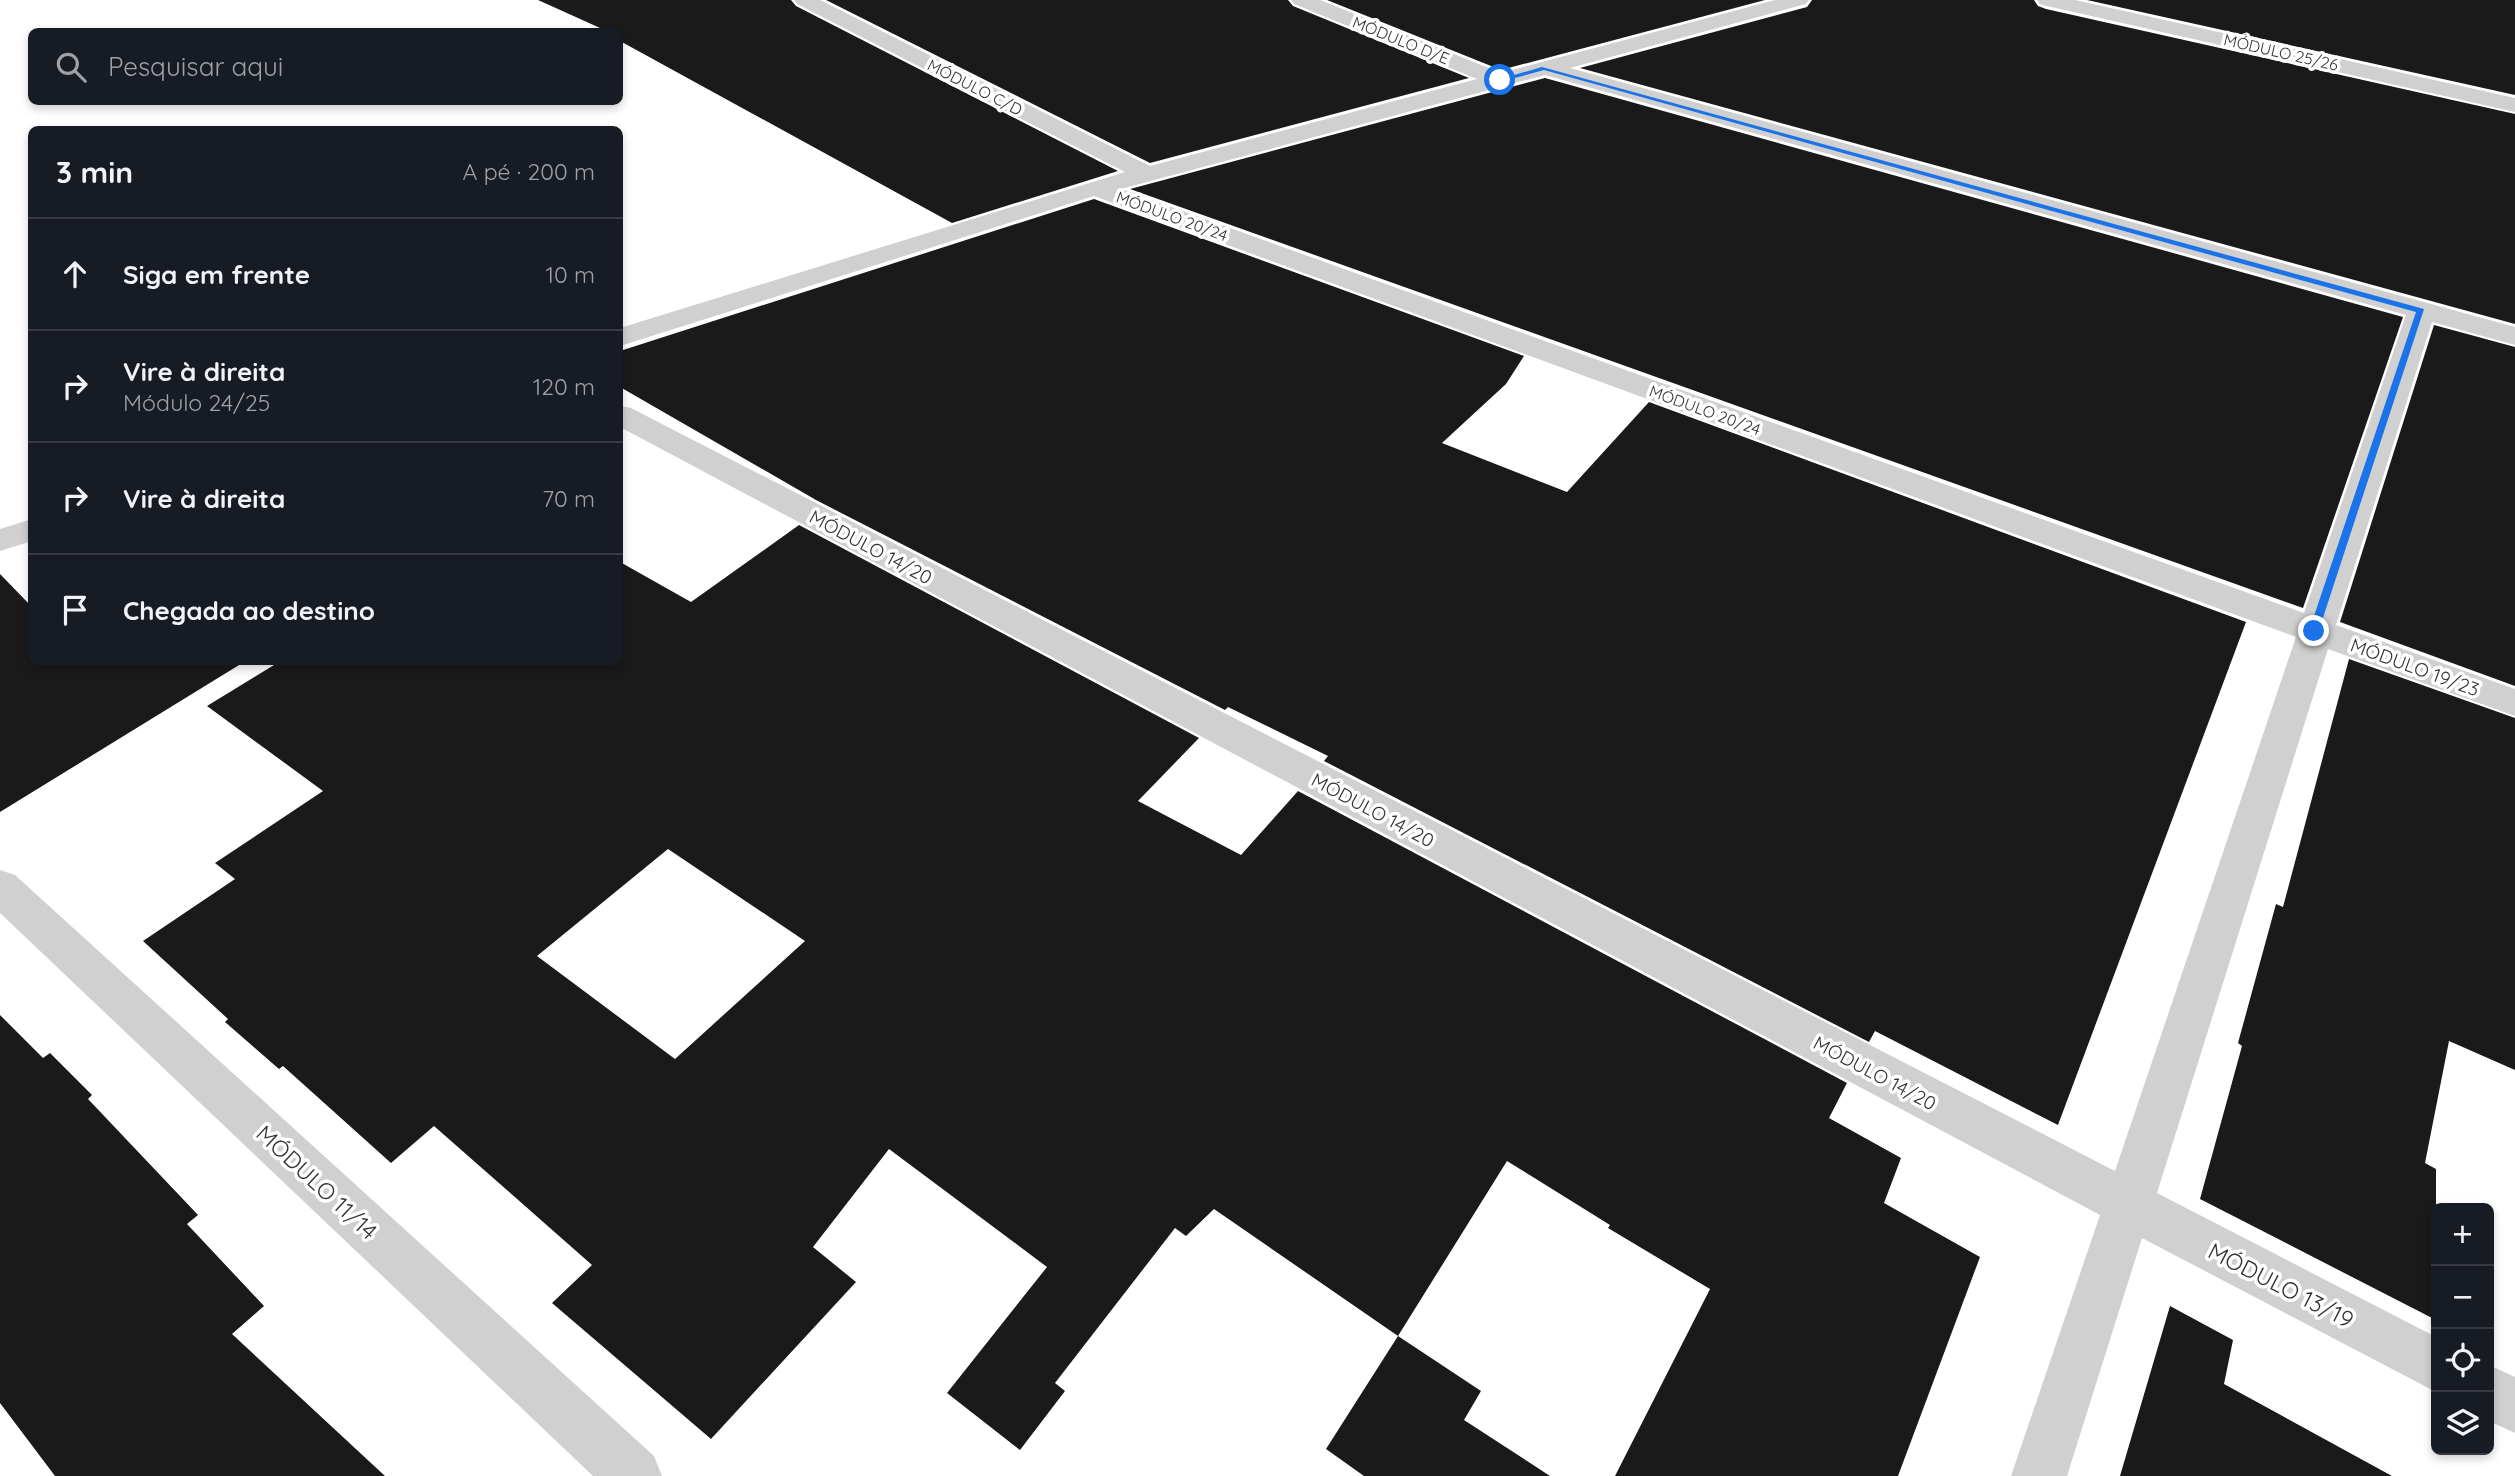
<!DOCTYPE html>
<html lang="pt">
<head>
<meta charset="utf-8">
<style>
	:root { --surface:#171b24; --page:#20242c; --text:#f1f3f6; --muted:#9ea1a6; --line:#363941 }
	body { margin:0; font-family:Quicksand,sans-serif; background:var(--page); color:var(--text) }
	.controls { position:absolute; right:21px; bottom:21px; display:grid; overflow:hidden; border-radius:10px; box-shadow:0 4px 10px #0003 }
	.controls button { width:63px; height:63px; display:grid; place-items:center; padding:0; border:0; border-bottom:2px solid var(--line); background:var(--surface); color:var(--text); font:35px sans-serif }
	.stop { position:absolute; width:21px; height:21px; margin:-16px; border:5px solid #1a73e8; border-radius:50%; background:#fff }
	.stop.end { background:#1a73e8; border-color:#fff; box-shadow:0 2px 7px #0008 }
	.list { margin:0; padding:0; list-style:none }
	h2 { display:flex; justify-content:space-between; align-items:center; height:91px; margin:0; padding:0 28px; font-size:30px }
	h2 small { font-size:23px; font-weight:400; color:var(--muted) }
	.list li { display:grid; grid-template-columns:46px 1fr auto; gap:21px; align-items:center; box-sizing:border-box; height:112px; padding:0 28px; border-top:2px solid var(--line) }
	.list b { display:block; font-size:26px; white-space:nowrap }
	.list p { margin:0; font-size:23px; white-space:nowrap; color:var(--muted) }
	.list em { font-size:23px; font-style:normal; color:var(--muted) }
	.icon { flex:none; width:38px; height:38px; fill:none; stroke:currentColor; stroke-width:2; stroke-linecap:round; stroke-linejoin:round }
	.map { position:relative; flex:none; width:2515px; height:1476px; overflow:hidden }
	.search { position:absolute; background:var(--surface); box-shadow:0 4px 10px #0003; left:28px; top:28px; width:595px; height:77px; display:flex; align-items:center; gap:18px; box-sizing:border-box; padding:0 24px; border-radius:10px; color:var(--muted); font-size:26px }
	.panel { position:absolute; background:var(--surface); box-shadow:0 4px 10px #0003; left:28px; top:126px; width:595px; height:539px; border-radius:10px }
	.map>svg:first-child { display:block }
	.building { fill:#1a1a1a; fill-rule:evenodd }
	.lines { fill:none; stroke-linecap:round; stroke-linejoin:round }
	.minor { fill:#d0d0d0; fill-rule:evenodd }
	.route { fill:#1a73e8 }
	.labels { text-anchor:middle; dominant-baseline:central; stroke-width:7; stroke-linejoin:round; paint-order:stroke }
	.far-street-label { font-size:16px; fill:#333; stroke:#fff }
	.street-label { font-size:19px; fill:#333; stroke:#fff }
	.near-street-label { font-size:23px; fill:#333; stroke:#fff }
</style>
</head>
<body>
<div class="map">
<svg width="2515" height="1476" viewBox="0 0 2515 1476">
	<rect width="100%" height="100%" fill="#fff"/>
	<path class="building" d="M538 0H791L796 6 1118 171 952 223 620 41V32H609Z
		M826 0H1288L1293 6 1469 78 1150 163Z
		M1327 0H1765L1501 70Z
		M1812 0H2034L2038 6 2046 9 2515 114V324L1580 68 1807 7Z
		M2087 0H2515V95Z
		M1545 78 2403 317 2303 608 1130 189Z
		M1094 199 1524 356 1506 384 1442 443 1567 492 1649 402 2246 622 2058 1125 1875 1031 1869 1042 1324 761 1328 756 1228 707 1225 710 816 500 620 387V351Z
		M2434 325 2515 347V686L2340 622Z
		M799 525 1199 738 1138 801 1241 855 1298 791 1847 1083 1829 1118 1901 1158 1884 1203 1980 1257 1898 1476H1615L1710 1289 1608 1228 1610 1225 1507 1161 1398 1336 1214 1209 1186 1236 1175 1228 1055 1383 1065 1391 1020 1450 947 1393 1047 1267 889 1149 813 1247 856 1282 711 1439 552 1303 592 1265 434 1126 391 1163 283 1066 279 1069 225 1022 228 1019 143 941 235 879 215 863 323 791 207 706 279 662H620V562L691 602ZM668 849 805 941 675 1059 537 956Z
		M0 574 32 607V662H244L0 812Z
		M2349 659 2515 718V1070L2449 1041 2425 1163 2436 1169V1320L2200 1199 2242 1046 2238 1043 2276 904 2283 907Z
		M0 1015 43 1058 50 1053 92 1095 88 1099 198 1215 187 1224 264 1306 232 1334 385 1476H55L0 1403Z
		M2170 1306 2233 1340 2224 1384 2392 1476H2120Z
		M1398 1336 1481 1391 1464 1420 1550 1476H1364L1326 1449Z"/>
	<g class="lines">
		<path class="minor" d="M794 0H820L1150 166 1477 79 1294 4 1291 0H1320L1501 73 1775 0H1809L1806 4 1570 68 2515 327V345L2432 322 2336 625 2515 689V716L2328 649 2157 1193 2436 1337V1392L2142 1238 2067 1476H2011L2100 1215 620 427V406L631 408 2115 1171 2296 637 1094 196 620 346V328L1125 172 797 4ZM1545 75 2406 315 2304 613 1121 189Z
			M2037 0H2075L2515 98V112L2047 6 2040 4Z
			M32 519V541L0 551V529Z
			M0 870 15 875 654 1456 662 1476H593L0 913Z
			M2489 1365 2515 1377V1433L2489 1421Z"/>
	</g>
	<path class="route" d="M1542 67 2424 309 2318 633 2309 631 2416 312 1544 70 1500 82 1497 80Z"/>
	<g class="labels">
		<g class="far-street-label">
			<text transform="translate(1401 40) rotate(22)">MÓDULO D/E</text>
			<text transform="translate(2281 52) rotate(13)">MÓDULO 25/26</text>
			<text transform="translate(975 87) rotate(27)">MÓDULO C/D</text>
			<text transform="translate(1172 216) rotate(20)">MÓDULO 20/24</text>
			<text transform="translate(1705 410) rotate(20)">MÓDULO 20/24</text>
		</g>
		<g class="street-label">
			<text transform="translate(871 547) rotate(28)">MÓDULO 14/20</text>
			<text transform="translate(2415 667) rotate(20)">MÓDULO 19/23</text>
			<text transform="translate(1373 810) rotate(28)">MÓDULO 14/20</text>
			<text transform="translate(1875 1073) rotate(28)">MÓDULO 14/20</text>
		</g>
		<g class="near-street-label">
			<text transform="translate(317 1182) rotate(43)">MÓDULO 11/14</text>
			<text transform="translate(2281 1285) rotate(27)">MÓDULO 13/19</text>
		</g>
	</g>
</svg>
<div class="controls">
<button>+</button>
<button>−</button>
<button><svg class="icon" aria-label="locate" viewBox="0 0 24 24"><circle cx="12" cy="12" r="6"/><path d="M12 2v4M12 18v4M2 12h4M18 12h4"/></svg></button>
<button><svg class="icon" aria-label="layers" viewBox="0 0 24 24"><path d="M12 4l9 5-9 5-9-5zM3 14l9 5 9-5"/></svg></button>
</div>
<div class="stop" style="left:1500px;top:80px"></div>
<div class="stop end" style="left:2314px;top:631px"></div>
<div class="search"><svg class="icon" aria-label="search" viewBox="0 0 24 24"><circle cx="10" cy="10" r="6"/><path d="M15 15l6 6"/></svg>Pesquisar aqui</div>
<section class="panel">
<h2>3 min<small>A pé · 200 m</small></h2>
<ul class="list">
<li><svg class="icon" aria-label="ahead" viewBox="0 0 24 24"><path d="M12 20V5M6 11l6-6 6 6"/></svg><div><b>Siga em frente</b></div><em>10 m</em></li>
<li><svg class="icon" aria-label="right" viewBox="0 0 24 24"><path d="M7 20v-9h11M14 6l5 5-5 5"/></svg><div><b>Vire à direita</b><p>Módulo 24/25</p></div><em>120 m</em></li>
<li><svg class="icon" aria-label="right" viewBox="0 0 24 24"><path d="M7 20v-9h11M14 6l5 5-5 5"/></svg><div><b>Vire à direita</b></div><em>70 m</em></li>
<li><svg class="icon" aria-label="arrive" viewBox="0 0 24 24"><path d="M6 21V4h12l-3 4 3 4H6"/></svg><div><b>Chegada ao destino</b></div></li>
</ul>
</section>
</div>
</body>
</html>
